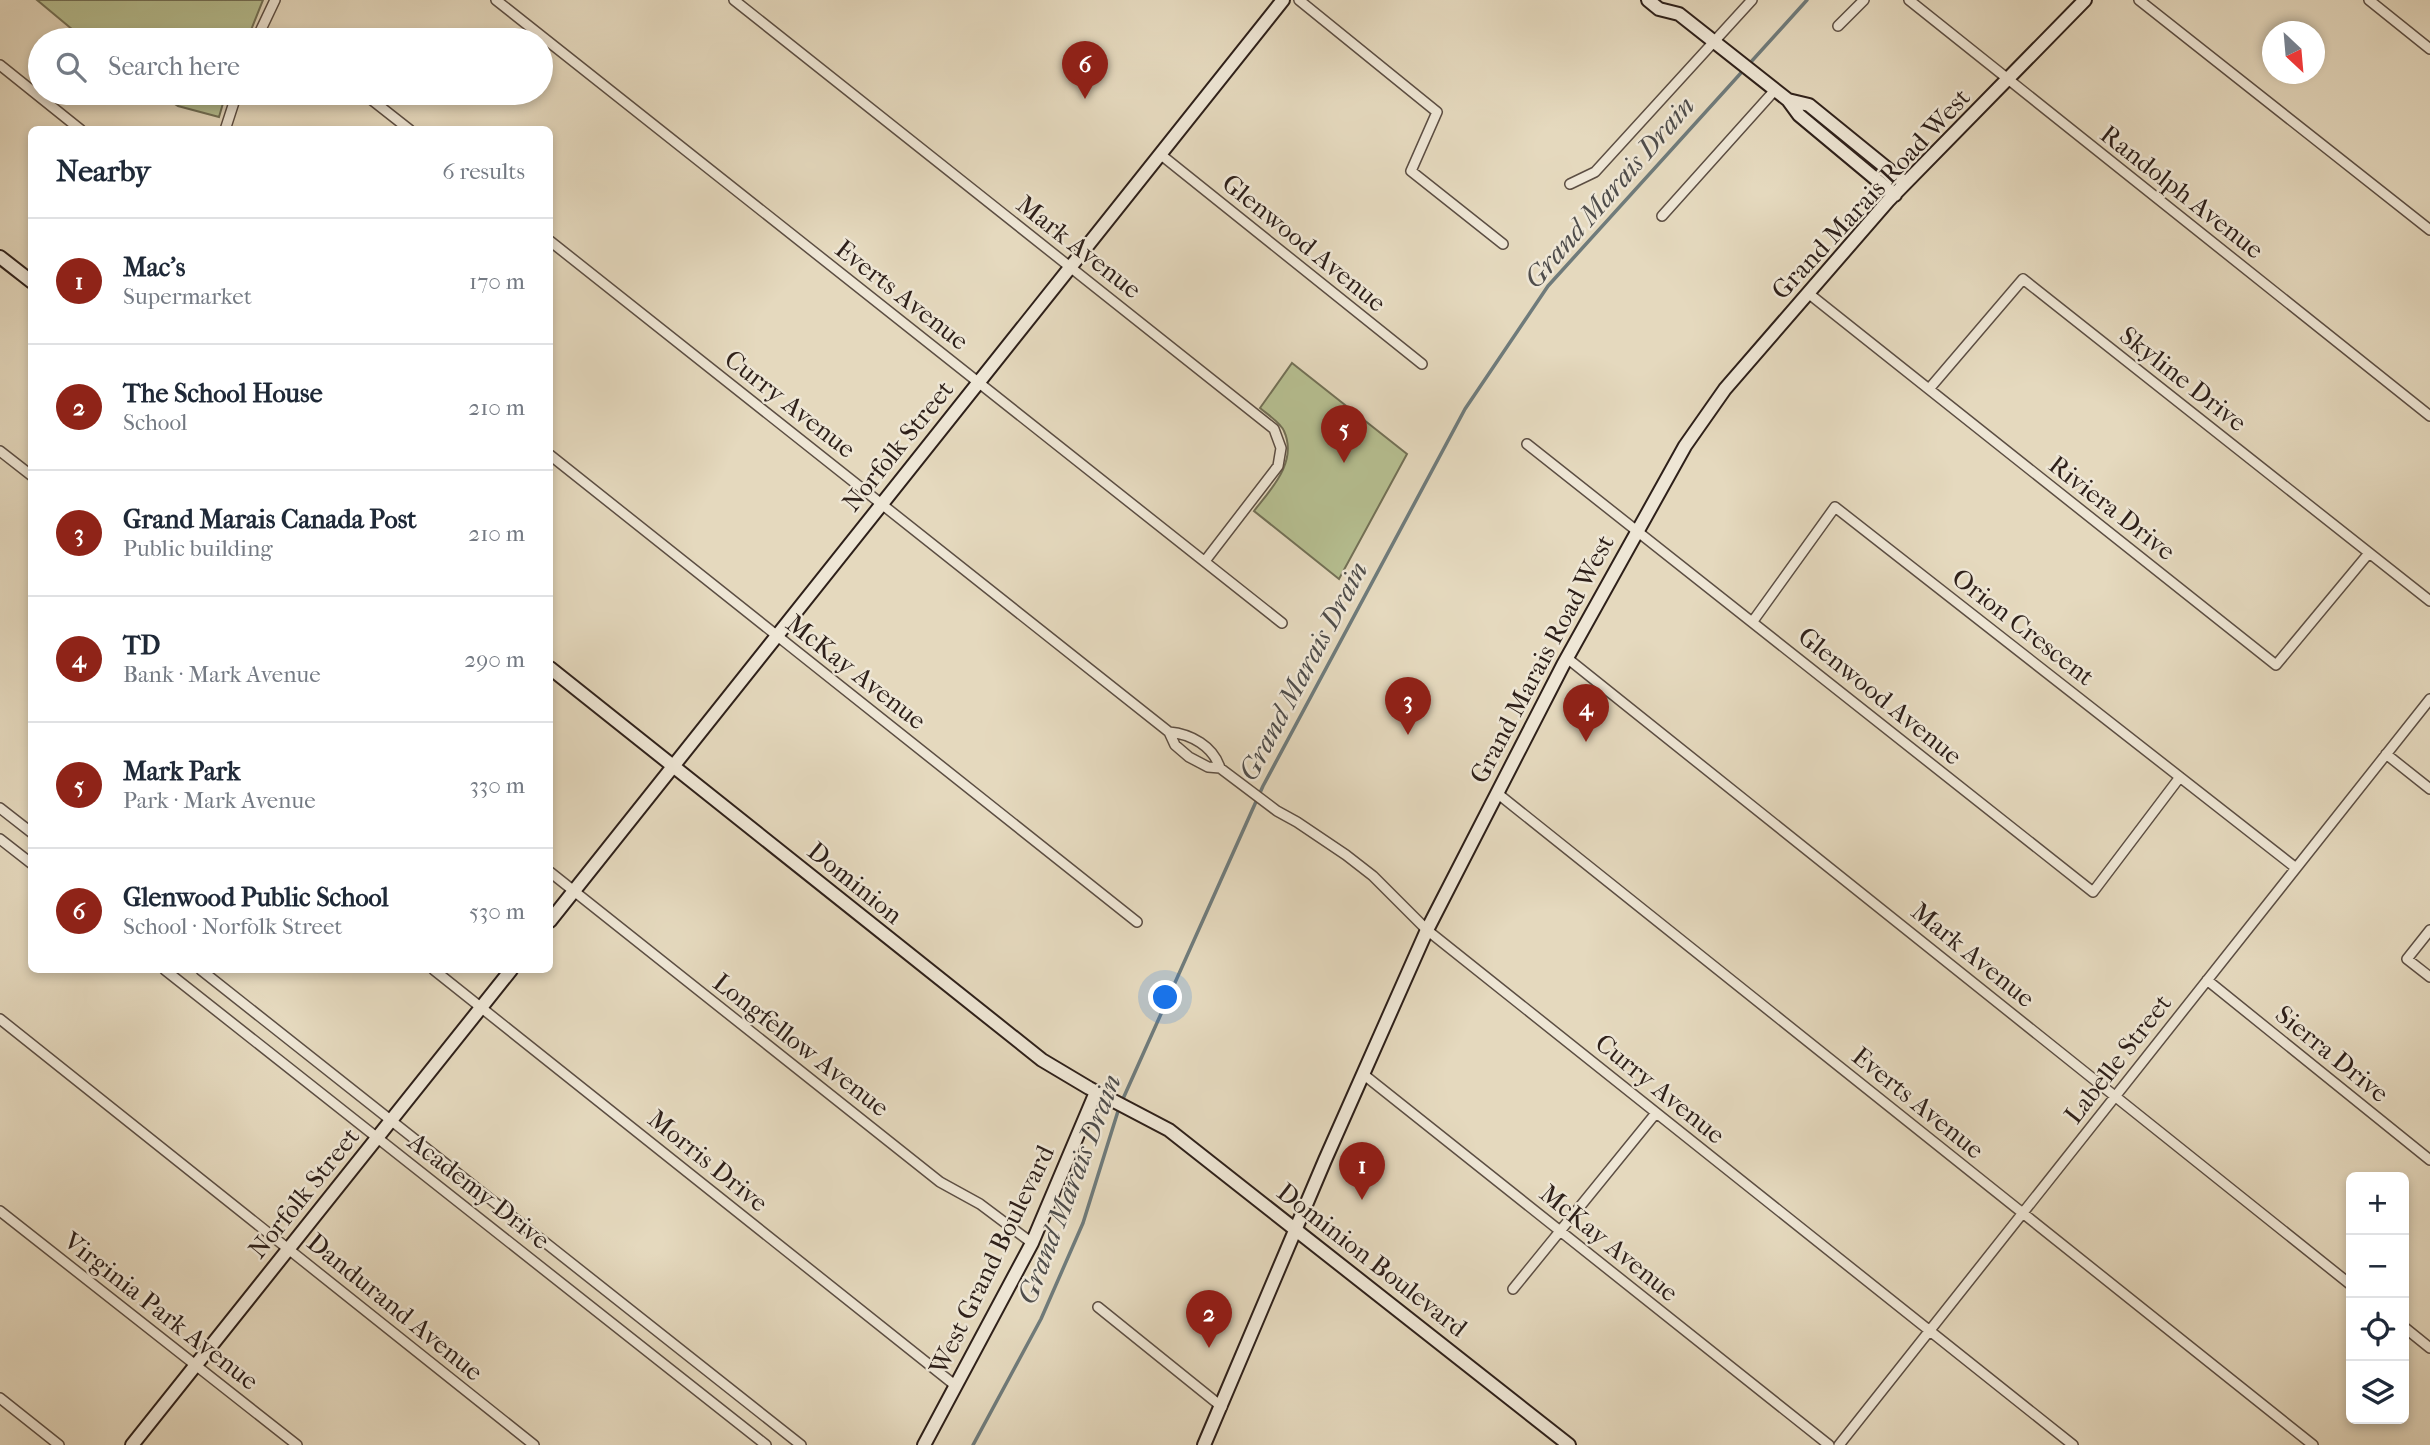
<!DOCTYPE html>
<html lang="en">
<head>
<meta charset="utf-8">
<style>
	:root { --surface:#fff; --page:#f6f6f7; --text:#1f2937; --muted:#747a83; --line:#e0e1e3; --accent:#8f2418 }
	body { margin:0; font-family:"IM FELL French Canon",serif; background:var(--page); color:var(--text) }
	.controls { position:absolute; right:21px; bottom:21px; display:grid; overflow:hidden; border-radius:10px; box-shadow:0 4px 10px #0003 }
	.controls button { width:63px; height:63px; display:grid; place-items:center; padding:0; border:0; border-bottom:2px solid var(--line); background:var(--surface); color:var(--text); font:35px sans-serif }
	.compass { position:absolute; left:2262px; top:21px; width:63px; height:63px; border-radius:50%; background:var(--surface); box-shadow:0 4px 10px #0003; rotate:154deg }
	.you { position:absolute; left:1166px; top:998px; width:24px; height:24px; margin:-18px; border:5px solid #fff; border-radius:50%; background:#1a73e8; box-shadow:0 0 0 10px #1a73e833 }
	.badge { display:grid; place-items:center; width:46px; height:46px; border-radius:50%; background:var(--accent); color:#fff; font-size:23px; font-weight:700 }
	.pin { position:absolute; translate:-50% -58px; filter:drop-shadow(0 2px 4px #0008) }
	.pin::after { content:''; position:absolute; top:37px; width:24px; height:21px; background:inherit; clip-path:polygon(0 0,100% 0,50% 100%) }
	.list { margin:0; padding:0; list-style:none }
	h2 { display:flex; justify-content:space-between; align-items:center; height:91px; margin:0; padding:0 28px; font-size:30px }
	h2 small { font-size:23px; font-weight:400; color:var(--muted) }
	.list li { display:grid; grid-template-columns:46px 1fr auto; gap:21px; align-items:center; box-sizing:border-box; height:126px; padding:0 28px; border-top:2px solid var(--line) }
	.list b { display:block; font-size:26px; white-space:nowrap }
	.list p { margin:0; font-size:23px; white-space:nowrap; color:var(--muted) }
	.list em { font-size:23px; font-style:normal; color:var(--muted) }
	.icon { flex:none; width:38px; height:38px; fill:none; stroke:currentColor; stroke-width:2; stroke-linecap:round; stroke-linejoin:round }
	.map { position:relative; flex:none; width:2430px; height:1445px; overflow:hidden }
	.search { position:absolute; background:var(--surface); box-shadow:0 4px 10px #0003; left:28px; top:28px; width:525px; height:77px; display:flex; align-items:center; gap:18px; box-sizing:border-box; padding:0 24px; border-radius:38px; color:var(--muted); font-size:26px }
	.panel { position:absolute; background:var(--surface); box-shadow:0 4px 10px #0003; left:28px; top:126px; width:525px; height:847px; border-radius:10px }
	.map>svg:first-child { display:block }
	.green { fill:#b6bf91; stroke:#727056; stroke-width:2 }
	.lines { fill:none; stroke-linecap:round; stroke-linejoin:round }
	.stream { stroke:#6f7b7b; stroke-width:3.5 }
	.street-casing { stroke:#5c4e43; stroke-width:12 }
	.secondary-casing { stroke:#2e201a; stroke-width:16 }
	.street { stroke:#eee6d5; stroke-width:9 }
	.secondary { stroke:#eee6d5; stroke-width:12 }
	.labels { text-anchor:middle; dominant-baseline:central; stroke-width:5; stroke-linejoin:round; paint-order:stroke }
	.street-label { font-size:26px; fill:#2e201a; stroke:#eee6d5 }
	.water-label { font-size:28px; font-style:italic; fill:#4f4d4b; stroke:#eee6d5 }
</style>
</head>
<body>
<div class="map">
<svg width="2430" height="1445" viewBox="0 0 2430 1445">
	<rect width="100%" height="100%" fill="#e5d9be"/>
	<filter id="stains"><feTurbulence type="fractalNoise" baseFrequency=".00286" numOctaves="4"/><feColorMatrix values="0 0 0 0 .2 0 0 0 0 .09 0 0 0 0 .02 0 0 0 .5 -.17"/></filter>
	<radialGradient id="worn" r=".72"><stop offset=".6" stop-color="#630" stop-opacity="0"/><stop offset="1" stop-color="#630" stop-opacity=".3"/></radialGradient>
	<path class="green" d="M37 0H263L247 40H85Z
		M158 93H226L219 117 178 106Z
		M1292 363 1407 454 1339 579 1254 511C1271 489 1298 462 1284 431 1281 423 1267 414 1260 408Z"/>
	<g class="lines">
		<path class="stream" d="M1122 1101 1263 786 1465 409 1548 286 1807 0
			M973 1445 1041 1319 1083 1223 1119 1108"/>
		<g class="street-casing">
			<path id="street" d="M496 0 1282 623
				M734 0 1274 429 1281 448 1278 466 1205 561
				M1299 0 1437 112 1411 171 1503 244
				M1909 0 2430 416
				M2139 0 2430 230
				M2369 0 2430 49
				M1838 26 1864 0
				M256 40 275 0
				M0 65 81 130
				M363 93 410 130
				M225 130 237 93
				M1160 154 1422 364
				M1570 184 1595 172 1752 0
				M1662 216 1775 90
				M550 241 1169 732 1175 745 1189 757 1208 767 1220 768 1277 811 1297 822 1346 855 1373 876 1427 930 2073 1445
				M1808 293 2276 665 2369 553
				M1929 389 2023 279 2430 601
				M1527 444 2093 892 2180 777
				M0 451 32 476
				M550 455 1137 922
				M1753 621 1835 507 2296 868
				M1567 658 2351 1285
				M1169 732C1191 734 1213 746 1220 768
				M2386 754 2430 789
				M1497 793 2313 1445
				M0 808 32 833
				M0 839 32 864
				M550 872 940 1182 980 1204 1032 1243
				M2430 930 2407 959 2430 977
				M165 970 766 1445
				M201 970 801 1445
				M434 970 956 1386
				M2207 980 2430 1160
				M0 1019 534 1445
				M1363 1074 1829 1445
				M0 1211 297 1445
				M1513 1289 1656 1113
				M1098 1307 1222 1407
				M2404 1327 2430 1348
				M0 1398 59 1445
				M1839 1445 2430 699"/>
		</g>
		<g class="secondary-casing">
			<path id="secondary" d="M1648 0 1659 9 1679 14 1788 100 1799 115 1895 195
				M1788 100 1809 105 1905 183
				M0 257 32 282
				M550 668 1042 1060 1089 1088 1169 1130 1569 1445
				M550 921 1283 0
				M132 1445 511 970
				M924 1445 1032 1243 1096 1092
				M1204 1445 1325 1160 1427 930 1563 665 1685 446 1725 389 1888 201 2085 0"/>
		</g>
		<use href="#street" class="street"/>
		<use href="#secondary" class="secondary"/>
	</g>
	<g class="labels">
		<g class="street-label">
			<text transform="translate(2182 192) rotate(38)">Randolph Avenue</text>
			<text transform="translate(1871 194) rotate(-47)">Grand Marais Road West</text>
			<text transform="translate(1304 243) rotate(39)">Glenwood Avenue</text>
			<text transform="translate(1079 247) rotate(38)">Mark Avenue</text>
			<text transform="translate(902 295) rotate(38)">Everts Avenue</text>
			<text transform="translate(2183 379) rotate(38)">Skyline Drive</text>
			<text transform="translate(790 404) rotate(38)">Curry Avenue</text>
			<text transform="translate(898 446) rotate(-51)">Norfolk Street</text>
			<text transform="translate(2112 508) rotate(38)">Riviera Drive</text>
			<text transform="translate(2023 627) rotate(38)">Orion Crescent</text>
			<text transform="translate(1542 659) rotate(-62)">Grand Marais Road West</text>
			<text transform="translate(856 672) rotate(38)">McKay Avenue</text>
			<text transform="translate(1880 696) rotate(39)">Glenwood Avenue</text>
			<text transform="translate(855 883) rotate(39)">Dominion</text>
			<text transform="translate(1973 955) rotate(39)">Mark Avenue</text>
			<text transform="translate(801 1045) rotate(38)">Longfellow Avenue</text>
			<text transform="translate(2332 1054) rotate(39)">Sierra Drive</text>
			<text transform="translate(2118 1059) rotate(-52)">Labelle Street</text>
			<text transform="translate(1660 1089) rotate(39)">Curry Avenue</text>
			<text transform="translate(1918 1103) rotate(39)">Everts Avenue</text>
			<text transform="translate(708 1161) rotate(39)">Morris Drive</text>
			<text transform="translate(479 1191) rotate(38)">Academy Drive</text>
			<text transform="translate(304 1193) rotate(-51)">Norfolk Street</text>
			<text transform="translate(1609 1243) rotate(39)">McKay Avenue</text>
			<text transform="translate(992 1260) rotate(-64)">West Grand Boulevard</text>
			<text transform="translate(1372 1260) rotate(38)">Dominion Boulevard</text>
			<text transform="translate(395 1307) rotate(39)">Dandurand Avenue</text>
			<text transform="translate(161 1311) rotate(38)">Virginia Park Avenue</text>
		</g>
		<g class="water-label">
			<text transform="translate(1609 192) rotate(-49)">Grand Marais Drain</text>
			<text transform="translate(1303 671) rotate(-62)">Grand Marais Drain</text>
			<text transform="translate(1069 1189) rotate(-69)">Grand Marais Drain</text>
		</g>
	</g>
	<rect width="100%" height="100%" filter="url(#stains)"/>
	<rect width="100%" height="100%" fill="url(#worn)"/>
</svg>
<div class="controls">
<button>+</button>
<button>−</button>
<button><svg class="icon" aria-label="locate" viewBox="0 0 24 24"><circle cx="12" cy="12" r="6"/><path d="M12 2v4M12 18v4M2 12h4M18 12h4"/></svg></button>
<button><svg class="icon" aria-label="layers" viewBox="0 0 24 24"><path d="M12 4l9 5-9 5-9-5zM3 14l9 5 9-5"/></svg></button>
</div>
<svg class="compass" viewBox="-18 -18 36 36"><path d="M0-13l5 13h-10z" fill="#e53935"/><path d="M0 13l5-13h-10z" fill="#747a83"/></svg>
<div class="you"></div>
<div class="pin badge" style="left:1362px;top:1200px">1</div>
<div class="pin badge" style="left:1209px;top:1348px">2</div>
<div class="pin badge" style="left:1408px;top:735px">3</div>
<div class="pin badge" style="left:1586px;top:742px">4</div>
<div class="pin badge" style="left:1344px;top:463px">5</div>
<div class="pin badge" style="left:1085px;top:99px">6</div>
<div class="search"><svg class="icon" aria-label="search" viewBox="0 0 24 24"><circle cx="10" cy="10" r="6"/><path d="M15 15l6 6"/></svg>Search here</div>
<section class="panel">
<h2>Nearby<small>6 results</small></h2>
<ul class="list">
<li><span class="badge">1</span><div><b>Mac's</b><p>Supermarket</p></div><em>170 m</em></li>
<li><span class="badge">2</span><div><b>The School House</b><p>School</p></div><em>210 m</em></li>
<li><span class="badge">3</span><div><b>Grand Marais Canada Post</b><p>Public building</p></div><em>210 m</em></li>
<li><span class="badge">4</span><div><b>TD</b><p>Bank · Mark Avenue</p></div><em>290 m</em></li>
<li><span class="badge">5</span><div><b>Mark Park</b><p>Park · Mark Avenue</p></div><em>330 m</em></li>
<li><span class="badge">6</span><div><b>Glenwood Public School</b><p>School · Norfolk Street</p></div><em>530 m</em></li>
</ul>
</section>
</div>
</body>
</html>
